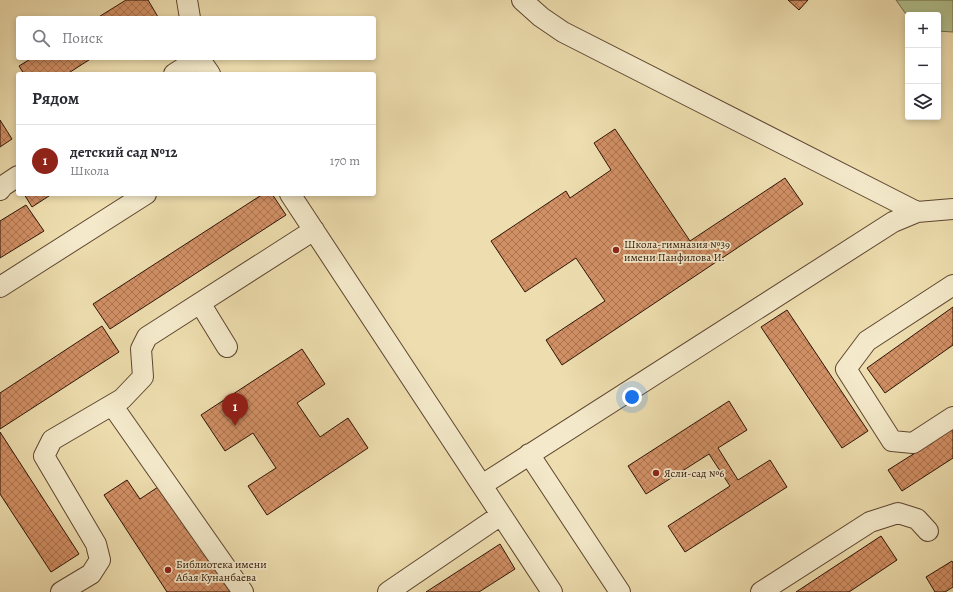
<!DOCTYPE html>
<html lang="ru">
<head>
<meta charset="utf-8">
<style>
	:root { --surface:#fff; --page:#f2f2f3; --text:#2b2b33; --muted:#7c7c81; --line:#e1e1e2; --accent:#8f2418 }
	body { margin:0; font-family:Alegreya,serif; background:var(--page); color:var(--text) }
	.controls { position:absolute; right:12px; top:12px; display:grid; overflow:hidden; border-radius:4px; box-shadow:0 2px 6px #0003 }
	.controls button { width:36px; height:36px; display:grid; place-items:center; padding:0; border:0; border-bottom:1px solid var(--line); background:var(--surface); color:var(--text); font:20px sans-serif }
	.you { position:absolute; left:632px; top:397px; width:14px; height:14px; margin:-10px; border:3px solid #fff; border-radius:50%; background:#1a73e8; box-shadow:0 0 0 6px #1a73e833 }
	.badge { display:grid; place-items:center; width:26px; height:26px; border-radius:50%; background:var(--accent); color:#fff; font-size:13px; font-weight:700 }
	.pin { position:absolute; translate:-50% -33px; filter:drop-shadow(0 1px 2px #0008) }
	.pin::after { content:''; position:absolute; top:21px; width:14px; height:12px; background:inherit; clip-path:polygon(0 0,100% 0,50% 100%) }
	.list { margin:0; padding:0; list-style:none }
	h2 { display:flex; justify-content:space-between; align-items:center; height:52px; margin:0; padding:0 16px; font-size:17px }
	h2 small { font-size:13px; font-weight:400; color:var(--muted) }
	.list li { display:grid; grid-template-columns:26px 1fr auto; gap:12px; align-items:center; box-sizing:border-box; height:72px; padding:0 16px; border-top:1px solid var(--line) }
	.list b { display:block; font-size:15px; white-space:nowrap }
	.list p { margin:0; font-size:13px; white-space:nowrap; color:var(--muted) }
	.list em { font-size:13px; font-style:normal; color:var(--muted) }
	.icon { flex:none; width:22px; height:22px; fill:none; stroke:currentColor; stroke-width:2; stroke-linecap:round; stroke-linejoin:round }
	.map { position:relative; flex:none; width:953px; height:592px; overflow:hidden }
	.search { position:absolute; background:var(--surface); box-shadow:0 2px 6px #0003; left:16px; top:16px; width:360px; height:44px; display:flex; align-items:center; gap:10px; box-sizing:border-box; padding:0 14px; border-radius:4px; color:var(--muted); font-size:15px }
	.panel { position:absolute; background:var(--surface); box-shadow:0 2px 6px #0003; left:16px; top:72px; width:360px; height:124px; border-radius:4px }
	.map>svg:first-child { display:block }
	.grass { fill:#b2c290; stroke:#706b4b }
	.building { fill:url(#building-cross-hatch); stroke:#2e1406 }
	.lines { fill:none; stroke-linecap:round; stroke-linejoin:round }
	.minor-casing { stroke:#5e4630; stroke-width:22 }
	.minor { stroke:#f4eacb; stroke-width:20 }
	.poi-dot { fill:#8f2418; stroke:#f4eacb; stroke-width:1.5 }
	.labels { text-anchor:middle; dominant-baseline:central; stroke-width:3.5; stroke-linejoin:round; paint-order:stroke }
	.poi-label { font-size:11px; fill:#2e1406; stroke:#f4eacb; text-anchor:start }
</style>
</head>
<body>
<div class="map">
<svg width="953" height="592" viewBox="0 0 953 592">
	<defs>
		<pattern id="building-cross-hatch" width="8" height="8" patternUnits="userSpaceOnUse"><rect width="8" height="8" fill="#d29065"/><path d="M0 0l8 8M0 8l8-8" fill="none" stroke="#ab7451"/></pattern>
	</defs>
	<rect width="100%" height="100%" fill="#eedeaf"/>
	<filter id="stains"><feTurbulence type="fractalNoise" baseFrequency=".005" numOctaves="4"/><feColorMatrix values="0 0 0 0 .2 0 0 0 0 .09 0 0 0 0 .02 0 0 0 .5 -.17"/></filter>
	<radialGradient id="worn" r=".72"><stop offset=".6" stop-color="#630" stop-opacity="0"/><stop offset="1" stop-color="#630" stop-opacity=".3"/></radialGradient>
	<path class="grass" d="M896 0H953V32L938 31V15H908V17Z"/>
	<path class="building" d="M126 0H148L158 17 157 18H97Z
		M788 0H808L799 10Z
		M32 58H92L67 74H24L19 66Z
		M0 120 12 139 0 147Z
		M615 129 690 241 785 178 803 204 562 365 546 340 605 301 576 258 525 292 491 241 566 191 570 198 611 170 594 143Z
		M24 194H52L32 207Z
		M263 194H272L286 215 110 329 93 304Z
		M26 205 44 231 0 258V221Z
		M953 307V345L885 393 867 368Z
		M787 310 868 431 842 448 761 327Z
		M102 326 119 352 0 429V393Z
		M302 349 325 384 297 403 320 437 348 418 368 448 267 515 248 486 276 468 253 433 225 451 201 415Z
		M729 401 747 430 718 448 738 480 770 460 787 487 685 552 668 526 730 486 709 454 646 494 628 466Z
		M953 429V458L902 491 888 470Z
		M0 432 79 554 51 572 0 494Z
		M127 480 140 499 161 485 230 592H167L104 495Z
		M881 536 897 560 849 592H796Z
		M500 544 515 569 479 592H426Z
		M952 561 953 563V587L945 592H935L926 577Z"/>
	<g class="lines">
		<g class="minor-casing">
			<path id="minor" d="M187 0 190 18
				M522 0 541 17 563 32 917 212
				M199 58 210 74
				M174 74 199 58
				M0 190 3 186 18 176
				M290 194 552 592
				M953 285 867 341 846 369 892 441 913 443 953 417
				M0 287 146 194
				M200 303 227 347
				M112 405 243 592
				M529 454 620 592
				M482 485 893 222 917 212 953 209
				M61 592 91 574 100 560 96 544 44 456 52 440 122 399 143 377 141 349 147 337 314 230
				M388 592 501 515
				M761 592 870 522 898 513 917 519 928 531"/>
		</g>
		<use href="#minor" class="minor"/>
	</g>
	<g class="poi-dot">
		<circle cx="616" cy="250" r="4"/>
		<circle cx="656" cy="473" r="4"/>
		<circle cx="168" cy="570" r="4"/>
	</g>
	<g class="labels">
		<g class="poi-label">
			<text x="624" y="244">Школа-гимназия №39<tspan x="624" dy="13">имени Панфилова И.</tspan></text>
			<text x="664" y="473">Ясли-сад №6</text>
			<text x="176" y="564">Библиотека имени<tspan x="176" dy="13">Абая Кунанбаева</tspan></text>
		</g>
	</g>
	<rect width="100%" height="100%" filter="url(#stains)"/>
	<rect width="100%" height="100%" fill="url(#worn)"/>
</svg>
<div class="controls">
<button>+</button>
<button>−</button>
<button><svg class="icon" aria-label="layers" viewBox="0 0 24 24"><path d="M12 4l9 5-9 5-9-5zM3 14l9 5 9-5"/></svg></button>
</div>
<div class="you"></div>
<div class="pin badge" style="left:235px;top:426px">1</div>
<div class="search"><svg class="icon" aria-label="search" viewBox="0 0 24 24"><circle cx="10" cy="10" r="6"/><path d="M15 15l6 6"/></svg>Поиск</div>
<section class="panel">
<h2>Рядом<small></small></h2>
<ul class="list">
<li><span class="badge">1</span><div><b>детский сад №12</b><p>Школа</p></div><em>170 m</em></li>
</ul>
</section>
</div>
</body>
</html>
